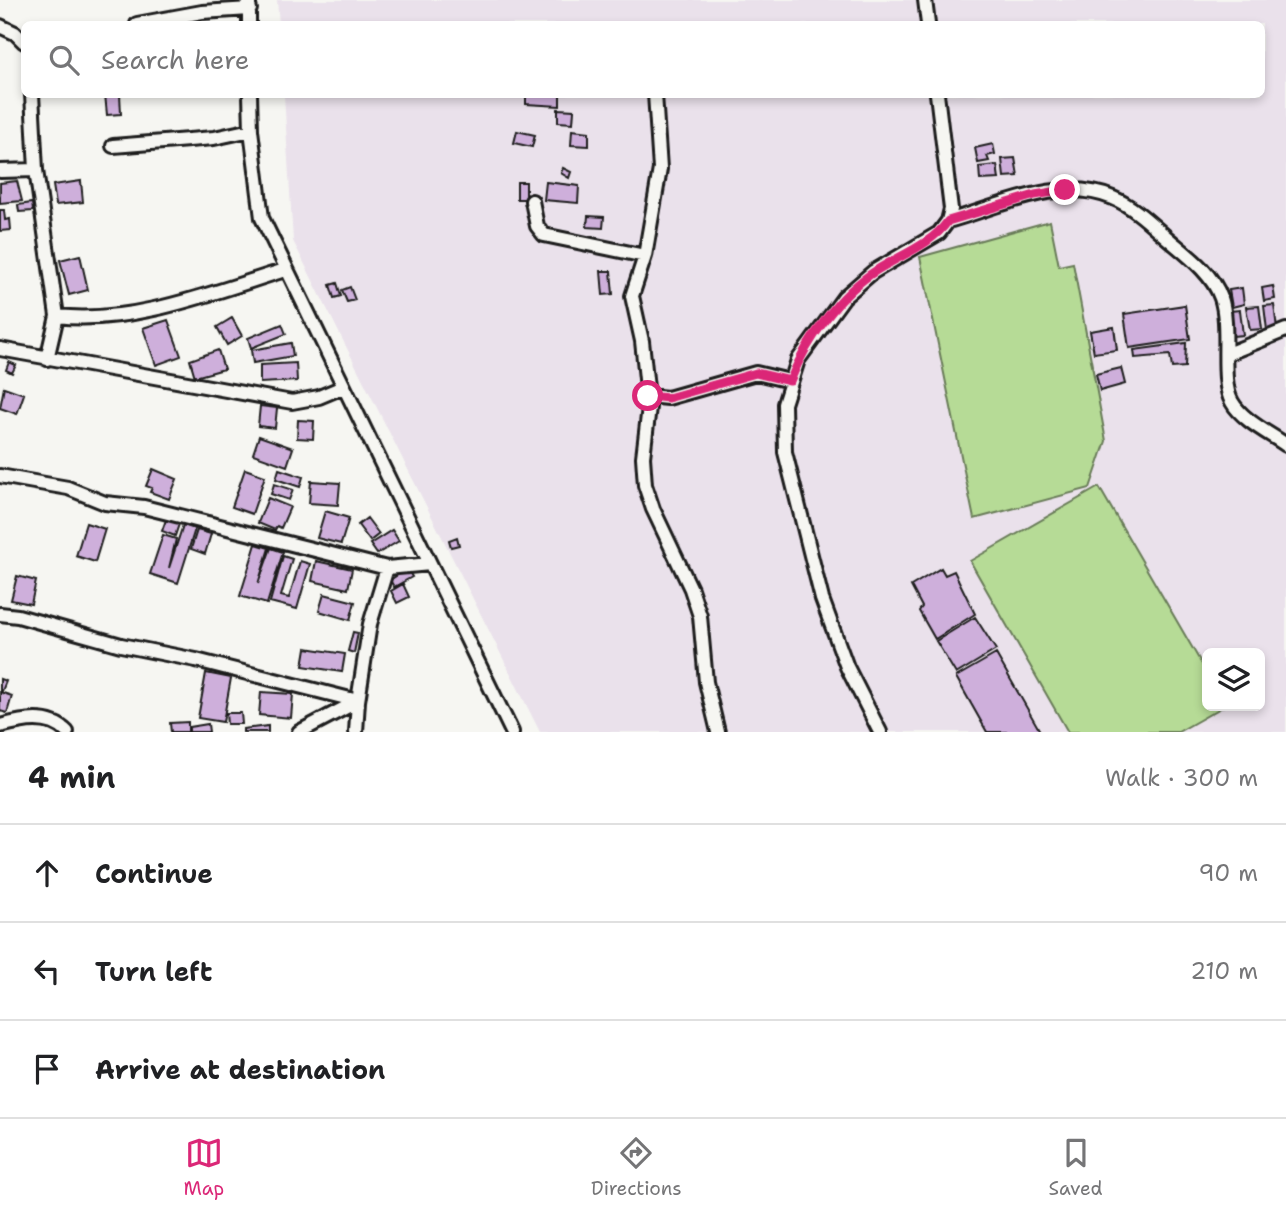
<!DOCTYPE html>
<html lang="en">
<head>
<meta charset="utf-8">
<style>
	:root { --surface:#fff; --page:#f6f6f6; --text:#202124; --muted:#757577; --line:#e0e0e0; --accent:#db2777 }
	body { margin:0; font-family:"Shantell Sans",sans-serif; background:var(--page); color:var(--text) }
	.controls { position:absolute; right:21px; bottom:21px; display:grid; overflow:hidden; border-radius:10px; box-shadow:0 4px 10px #0003 }
	.controls button { width:63px; height:63px; display:grid; place-items:center; padding:0; border:0; border-bottom:2px solid var(--line); background:var(--surface); color:var(--text); font:35px sans-serif }
	.stop { position:absolute; width:21px; height:21px; margin:-16px; border:5px solid #db2777; border-radius:50%; background:#fff }
	.stop.end { background:#db2777; border-color:#fff; box-shadow:0 2px 7px #0008 }
	.list { margin:0; padding:0; list-style:none }
	h2 { display:flex; justify-content:space-between; align-items:center; height:91px; margin:0; padding:0 28px; font-size:30px }
	h2 small { font-size:23px; font-weight:400; color:var(--muted) }
	.list li { display:grid; grid-template-columns:46px 1fr auto; gap:21px; align-items:center; box-sizing:border-box; height:98px; padding:0 28px; border-top:2px solid var(--line) }
	.list b { display:block; font-size:26px; white-space:nowrap }
	.list em { font-size:23px; font-style:normal; color:var(--muted) }
	.icon { flex:none; width:38px; height:38px; fill:none; stroke:currentColor; stroke-width:2; stroke-linecap:round; stroke-linejoin:round }
	.map { position:relative; flex:none; width:1286px; height:732px; overflow:hidden }
	.search { position:absolute; background:var(--surface); box-shadow:0 4px 10px #0003; left:21px; right:21px; top:21px; height:77px; display:flex; align-items:center; gap:18px; box-sizing:border-box; padding:0 24px; border-radius:10px; color:var(--muted); font-size:26px }
	.sheet { height:385px; background:var(--surface) }
	nav { display:flex; justify-content:space-around; align-items:center; box-sizing:border-box; height:98px; border-top:2px solid var(--line); background:var(--surface); font-size:19px; color:var(--muted) }
	nav a { display:grid; justify-items:center; gap:4px }
	nav .on { color:var(--accent) }
	.map>svg:first-child { display:block }
	.built { fill:#eae1eb; fill-rule:evenodd }
	.green { fill:#b6db96; stroke:#697c59; stroke-width:2 }
	.building { fill:#ceafdb; stroke:#1c1c1c; stroke-width:2 }
	.lines { fill:none; stroke-linecap:round; stroke-linejoin:round }
	.minor-casing { stroke:#1c1c1c; stroke-width:18 }
	.minor { stroke:#f6f6f2; stroke-width:12 }
	.route { stroke:#db2777; stroke-width:9 }
</style>
</head>
<body>
<div class="map">
<svg width="1286" height="732" viewBox="0 0 1286 732">
	<rect width="100%" height="100%" fill="#f6f6f2"/>
	<filter id="ink" filterUnits="userSpaceOnUse"><feTurbulence type="fractalNoise" baseFrequency=".0143" numOctaves="2"/><feDisplacementMap in="SourceGraphic" scale="14" xChannelSelector="R" yChannelSelector="G"/><feConvolveMatrix kernelMatrix="1 2 1 2 8 2 1 2 1" color-interpolation-filters="sRGB"/></filter>
	<g filter="url(#ink)">
		<path class="built" d="M277 0H1286V732H540L293 241 284 95 1262 94V24H279ZM1207 653H1260V706H1207Z"/>
		<path class="green" d="M1050 221 1059 266 1073 263 1106 441 1090 488 974 519 920 257Z
			M1099 487 1207 673V706H1224L1178 732H1068L970 561Z"/>
		<path class="building" d="M105 94H120L121 114 107 115Z
			M526 94 560 95V106L526 104Z
			M558 109 574 110 573 123 558 122Z
			M572 130 589 132V146L571 145Z
			M517 131 535 135 532 147 514 143Z
			M993 144 995 154 987 156 989 161 978 163 975 148Z
			M1015 158 1018 176 1004 177 1002 159Z
			M997 165 999 179 980 180 979 167Z
			M563 168 571 172 569 178 561 173Z
			M17 181 22 201 0 203V183Z
			M81 181 83 202 56 205 53 185Z
			M517 182H526V199H517Z
			M546 182 579 186 578 203 544 200Z
			M32 203 33 211 19 212 18 205Z
			M0 210H4L5 220 10 219 11 230 0 231Z
			M588 216 604 217 603 228 587 227Z
			M80 255 88 290 69 295 60 260Z
			M601 271H611L613 294 603 295Z
			M337 283 341 296 334 298 330 285Z
			M1273 286 1275 299 1264 301 1262 288Z
			M350 287 355 300 347 302 342 290Z
			M1242 288 1244 304 1232 307 1229 290Z
			M1185 305 1190 339 1129 348 1124 314Z
			M1274 305 1277 329 1267 330 1264 306Z
			M1259 306 1262 329 1250 330 1246 307Z
			M1240 310 1243 335 1233 336 1230 311Z
			M232 318 242 336 227 345 217 327Z
			M168 320 181 356 156 365 143 328Z
			M282 324 286 334 251 348 248 338Z
			M1114 327 1117 350 1094 353 1090 331Z
			M291 343 293 356 253 363 251 350Z
			M1186 343 1185 367 1172 368 1170 355 1135 358 1134 350Z
			M218 350 224 369 195 377 190 360Z
			M9 362 16 365 12 373 6 370Z
			M296 363 297 381 260 383V365Z
			M1121 368 1125 384 1100 391 1096 374Z
			M4 387 24 394 17 414 0 408Z
			M260 406 277 408 275 428 258 426Z
			M298 420 314 421 313 439 297 438Z
			M259 436 293 448 287 466 253 454Z
			M153 469 177 479 169 499 150 492 152 488 146 486Z
			M245 469 265 476 252 514 232 507Z
			M279 469 303 477 300 487 276 479Z
			M311 481 340 483 338 505 309 503Z
			M274 484 293 490 289 500 271 494Z
			M268 498 290 507 281 528 277 526 275 530 258 523Z
			M325 511 349 518 341 544 317 538Z
			M167 517 180 521 175 536 162 531Z
			M367 518 379 534 370 541 358 525Z
			M86 523 105 529 95 562 76 556Z
			M183 525 195 529 178 583 150 574 163 535 176 539 169 568Z
			M197 530 211 534 205 554 191 549Z
			M392 530 399 541 377 554 370 544Z
			M457 537 459 545 451 547 449 540Z
			M256 544 269 548 258 584 271 548 283 552 267 604 240 596Z
			M283 556 292 559 281 596 289 598 300 561 310 564 297 609 270 602Z
			M316 561 352 569 348 589 312 581Z
			M941 568 945 575 954 571 975 614 935 639 919 611 922 607 911 586Z
			M407 569 412 577 394 587 390 580Z
			M17 576 36 581 31 604 11 600Z
			M403 584 409 597 397 603 391 591Z
			M324 594 355 602 350 620 319 611Z
			M975 617 996 650 956 674 936 641Z
			M353 632 358 633 354 653 348 651Z
			M306 648 345 654 342 672 303 666Z
			M996 654 1040 731 1039 732H987L956 677Z
			M206 673 231 678 223 722 198 718Z
			M0 679 6 681 2 691 0 690Z
			M0 692 12 696 7 713 0 711Z
			M261 692 293 694 291 718 259 715Z
			M226 713H241L242 724H227Z
			M188 722V732H171L170 723Z
			M208 724 209 732H189V727Z
			M268 726V732H243V729Z"/>
		<g class="lines">
			<g class="minor-casing">
				<path id="minor" d="M249 0V24
					M925 0 928 24
					M137 24 202 12 250 9
					M0 26 15 33 24 42
					M32 94 36 170 57 316 47 359
					M250 94 251 130 262 218 512 732
					M655 94 660 169 645 256 632 296 642 341 649 407 643 457 645 485 653 509 691 589 700 616 706 682 718 732
					M113 146 214 138 251 130
					M0 171 36 170
					M532 201 537 226 544 235 645 256
					M948 221C1000 207 1059 175 1113 198 1135 207 1154 227 1172 242 1190 257 1213 275 1221 298 1231 327 1219 380 1232 402 1242 420 1269 433 1286 445
					M57 316C132 325 214 292 285 270
					M0 349 292 402 319 397 343 387
					M1227 354 1286 330
					M648 396 668 398 756 373 790 381
					M0 476 68 488 105 503 144 507 387 568 430 564
					M0 614 18 616 121 645 196 660 358 701
					M0 726C23 720 49 714 67 732
					M299 732 358 701
					M356 732 358 701 370 624 387 568
					M880 732 847 667 822 599 785 452 784 404 798 360 844 297 873 272 939 233 948 221 951 209 937 94"/>
			</g>
			<use href="#minor" class="minor"/>
		</g>
	</g>
	<g class="lines" filter="url(#ink)">
		<path class="route" d="M648 396 668 398 756 373 790 381C806 341 840 293 877 270 901 255 932 244 948 221L1035 195 1065 190"/>
	</g>
</svg>
<div class="controls">
<button><svg class="icon" aria-label="layers" viewBox="0 0 24 24"><path d="M12 4l9 5-9 5-9-5zM3 14l9 5 9-5"/></svg></button>
</div>
<div class="stop" style="left:648px;top:396px"></div>
<div class="stop end" style="left:1065px;top:190px"></div>
<div class="search"><svg class="icon" aria-label="search" viewBox="0 0 24 24"><circle cx="10" cy="10" r="6"/><path d="M15 15l6 6"/></svg>Search here</div>
</div>
<section class="sheet">
<h2>4 min<small>Walk · 300 m</small></h2>
<ul class="list">
<li><svg class="icon" aria-label="ahead" viewBox="0 0 24 24"><path d="M12 20V5M6 11l6-6 6 6"/></svg><div><b>Continue</b></div><em>90 m</em></li>
<li><svg class="icon" aria-label="left" viewBox="0 0 24 24"><path d="M17 20v-9H6M10 6l-5 5 5 5"/></svg><div><b>Turn left</b></div><em>210 m</em></li>
<li><svg class="icon" aria-label="arrive" viewBox="0 0 24 24"><path d="M6 21V4h12l-3 4 3 4H6"/></svg><div><b>Arrive at destination</b></div></li>
</ul>
</section>
<nav>
<a class="on"><svg class="icon" aria-label="map" viewBox="0 0 24 24"><path d="M3 6l6-2 6 2 6-2v14l-6 2-6-2-6 2zM9 4v14M15 6v14"/></svg>Map</a>
<a><svg class="icon" aria-label="directions" viewBox="0 0 24 24"><path d="M12 3l9 9-9 9-9-9zM9 14v-3h6M13 9l2 2-2 2"/></svg>Directions</a>
<a><svg class="icon" aria-label="saved" viewBox="0 0 24 24"><path d="M7 4h10v16l-5-4-5 4z"/></svg>Saved</a>
</nav>
</body>
</html>
